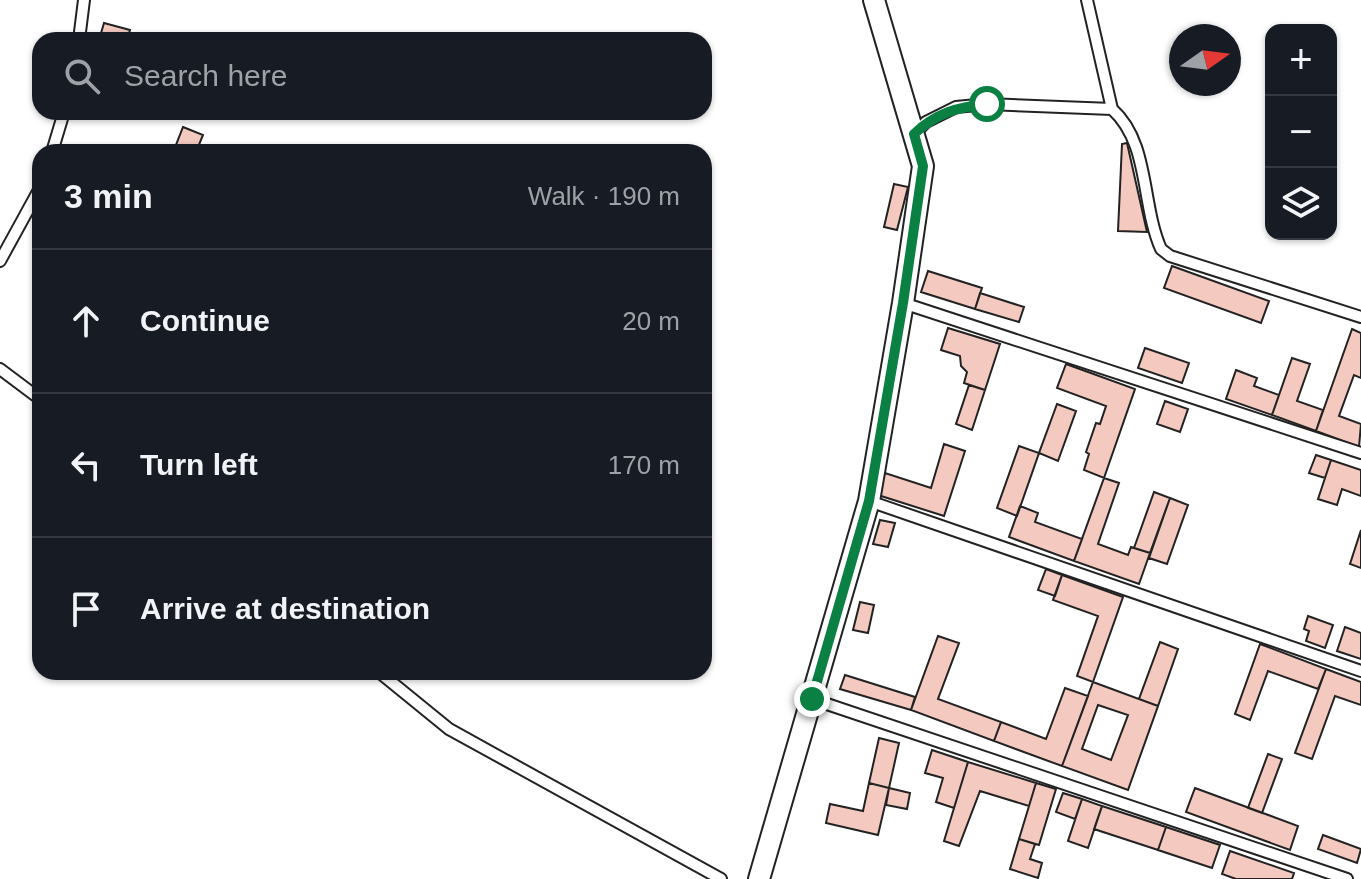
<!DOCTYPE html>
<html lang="en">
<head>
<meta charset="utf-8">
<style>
	:root { --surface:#171b24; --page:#20242c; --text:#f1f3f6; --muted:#9ea1a6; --line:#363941 }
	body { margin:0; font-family:Arial,sans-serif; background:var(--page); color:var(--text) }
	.controls { position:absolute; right:24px; top:24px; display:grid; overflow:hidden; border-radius:16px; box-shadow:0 2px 6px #0004 }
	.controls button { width:72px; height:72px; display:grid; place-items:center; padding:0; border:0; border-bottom:2px solid var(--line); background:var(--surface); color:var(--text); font:40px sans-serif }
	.compass { position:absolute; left:1169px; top:24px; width:72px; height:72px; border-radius:50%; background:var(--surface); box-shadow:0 2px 6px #0004; rotate:76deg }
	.stop { position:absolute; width:24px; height:24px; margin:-18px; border:6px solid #0b8043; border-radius:50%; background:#fff }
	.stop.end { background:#0b8043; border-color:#fff; box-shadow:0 2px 8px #0008 }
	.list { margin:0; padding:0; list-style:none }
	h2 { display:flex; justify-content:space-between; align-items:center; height:104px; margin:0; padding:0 32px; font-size:34px }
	h2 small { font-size:26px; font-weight:400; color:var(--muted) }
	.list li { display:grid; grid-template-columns:52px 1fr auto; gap:24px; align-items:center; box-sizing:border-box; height:144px; padding:0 32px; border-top:2px solid var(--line) }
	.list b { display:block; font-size:30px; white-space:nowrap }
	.list em { font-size:26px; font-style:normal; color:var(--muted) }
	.icon { flex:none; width:44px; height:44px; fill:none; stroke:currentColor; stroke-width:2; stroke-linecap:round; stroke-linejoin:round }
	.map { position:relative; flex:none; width:1361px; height:879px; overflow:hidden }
	.search { position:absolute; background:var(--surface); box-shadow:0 2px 6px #0004; left:32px; top:32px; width:680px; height:88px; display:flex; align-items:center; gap:20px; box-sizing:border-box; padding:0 28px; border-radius:24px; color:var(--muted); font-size:30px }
	.panel { position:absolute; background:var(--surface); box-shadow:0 2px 6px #0004; left:32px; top:144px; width:680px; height:536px; border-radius:24px }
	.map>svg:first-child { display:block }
	.building { fill:#f3c9c0; stroke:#222; stroke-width:2; fill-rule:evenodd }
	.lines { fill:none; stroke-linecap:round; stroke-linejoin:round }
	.lane-casing { stroke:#222; stroke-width:14 }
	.street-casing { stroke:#222; stroke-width:24 }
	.lane { stroke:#fff; stroke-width:10 }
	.street { stroke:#fff; stroke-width:20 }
	.route { stroke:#0b8043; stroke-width:10 }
</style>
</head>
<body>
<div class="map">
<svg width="1361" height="879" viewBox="0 0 1361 879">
	<rect width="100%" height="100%" fill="#fff"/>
	<path class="building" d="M104 23 130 30 127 40H99Z
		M183 127 203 135 196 152 176 145Z
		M1127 143 1147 232 1118 231 1122 144Z
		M894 184 908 187 897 230 884 227Z
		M1172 266 1269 301 1261 323 1164 288Z
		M928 271 982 288 975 309 921 292Z
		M980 293 1024 307 1019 322 975 309Z
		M948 328 1000 344 985 390 964 383 967 372 961 366 960 356 941 350Z
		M1352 329 1361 333V378L1354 375 1339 416 1361 424 1359 447 1316 431Z
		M1145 348 1189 363 1182 383 1138 368Z
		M1292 358 1310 364 1297 401 1323 410 1316 431 1272 415Z
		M1066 364 1135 389 1104 478 1084 470 1089 454 1086 452 1096 423 1100 424 1106 406 1057 388Z
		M1236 370 1257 378 1254 386 1279 395 1272 415 1226 399Z
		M969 385 985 390 972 430 956 424Z
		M1165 401 1188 409 1180 432 1157 424Z
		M1057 404 1076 411 1058 461 1039 453Z
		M944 444 965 451 944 516 878 495 885 473 931 488Z
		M1019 446 1039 453 1017 516 997 508Z
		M1316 455 1331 460 1325 478 1309 473Z
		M1331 460 1361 470V496L1342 489 1337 505 1318 499Z
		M1104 478 1119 483 1098 544 1128 555 1131 547 1150 553 1139 584 1074 561Z
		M1154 492 1170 498 1150 553 1134 548Z
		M1170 498 1188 505 1167 564 1149 558Z
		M1020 506 1038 513 1035 522 1082 539 1074 561 1009 537Z
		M880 520 895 523 888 547 873 544Z
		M1361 530V568L1350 564Z
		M1046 569 1062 575 1055 596 1038 590Z
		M1062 575 1123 597 1093 682 1077 676 1098 616 1053 600Z
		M860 602 874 605 868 633 853 630Z
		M1308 616 1333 625 1325 648 1306 641 1309 631 1304 629Z
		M1345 627 1361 633V659L1337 651Z
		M938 636 959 643 938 699 1001 722 994 741 911 710Z
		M1160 642 1178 649 1158 706 1139 699Z
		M1260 644 1326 669 1318 689 1268 671 1250 720 1235 714Z
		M1326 669 1361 682V705L1335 696 1312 759 1295 753Z
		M845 675 915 697 911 710 840 689Z
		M1093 682 1158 706 1128 790 1062 766ZM1098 705 1128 715 1111 760 1082 749Z
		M1065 688 1088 696 1062 766 994 741 1001 722 1046 739Z
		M879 738 899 743 889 788 869 783Z
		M932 750 968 762 954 808 936 802 943 778 925 773Z
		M1268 754 1282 759 1262 813 1248 808Z
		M968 762 1036 783 1029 806 980 791 959 846 944 841Z
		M869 783 889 788 878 835 826 823 830 804 863 811Z
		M1036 783 1056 789 1039 845 1019 839Z
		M889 788 910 793 907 809 886 805Z
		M1195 788 1298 826 1290 850 1186 812Z
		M1063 793 1082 799 1075 819 1056 812Z
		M1082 799 1102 806 1088 848 1068 841Z
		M1102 806 1166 827 1158 850 1094 829Z
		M1166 827 1220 845 1212 868 1158 850Z
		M1323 835 1361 849 1357 863 1318 849Z
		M1019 839 1035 844 1030 859 1042 863 1038 878 1010 869Z
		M1230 851 1294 873 1292 879H1236L1222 874Z"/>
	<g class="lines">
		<g class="lane-casing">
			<path id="lane" d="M1087 0 1112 109
				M79 40 84 0
				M914 134 926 122 956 107 987 104 1112 109C1150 143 1141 204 1161 249L1170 256 1361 317
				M52 152 64 112
				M0 261 40 188
				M903 303 1361 453
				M0 369 40 399
				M869 501 1361 671
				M379 672 449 729 721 879
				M812 699 1347 879"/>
		</g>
		<g class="street-casing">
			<path id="street" d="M759 879 869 501 903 303 923 166 874 0"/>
		</g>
		<use href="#lane" class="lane"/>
		<use href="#street" class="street"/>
	</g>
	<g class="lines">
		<path class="route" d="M812 699 869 501 903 303 923 166 914 134C936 113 958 107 987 104"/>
	</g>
</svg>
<div class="controls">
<button>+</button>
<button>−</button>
<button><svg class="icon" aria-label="layers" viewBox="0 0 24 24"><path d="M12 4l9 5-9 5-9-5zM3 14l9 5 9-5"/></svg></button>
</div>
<svg class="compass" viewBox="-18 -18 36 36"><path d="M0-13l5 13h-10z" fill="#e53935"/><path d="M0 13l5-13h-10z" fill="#9ea1a6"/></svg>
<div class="stop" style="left:987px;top:104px"></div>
<div class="stop end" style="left:812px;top:699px"></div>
<div class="search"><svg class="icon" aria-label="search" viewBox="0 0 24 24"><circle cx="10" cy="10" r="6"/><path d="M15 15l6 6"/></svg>Search here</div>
<section class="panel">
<h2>3 min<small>Walk · 190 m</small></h2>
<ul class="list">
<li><svg class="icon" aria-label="ahead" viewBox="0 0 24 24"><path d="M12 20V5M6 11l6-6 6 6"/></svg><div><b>Continue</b></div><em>20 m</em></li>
<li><svg class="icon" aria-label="left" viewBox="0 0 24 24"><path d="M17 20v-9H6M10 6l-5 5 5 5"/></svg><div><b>Turn left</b></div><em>170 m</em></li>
<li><svg class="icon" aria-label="arrive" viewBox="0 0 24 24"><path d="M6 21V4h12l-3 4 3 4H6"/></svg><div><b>Arrive at destination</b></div></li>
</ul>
</section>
</div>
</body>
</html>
